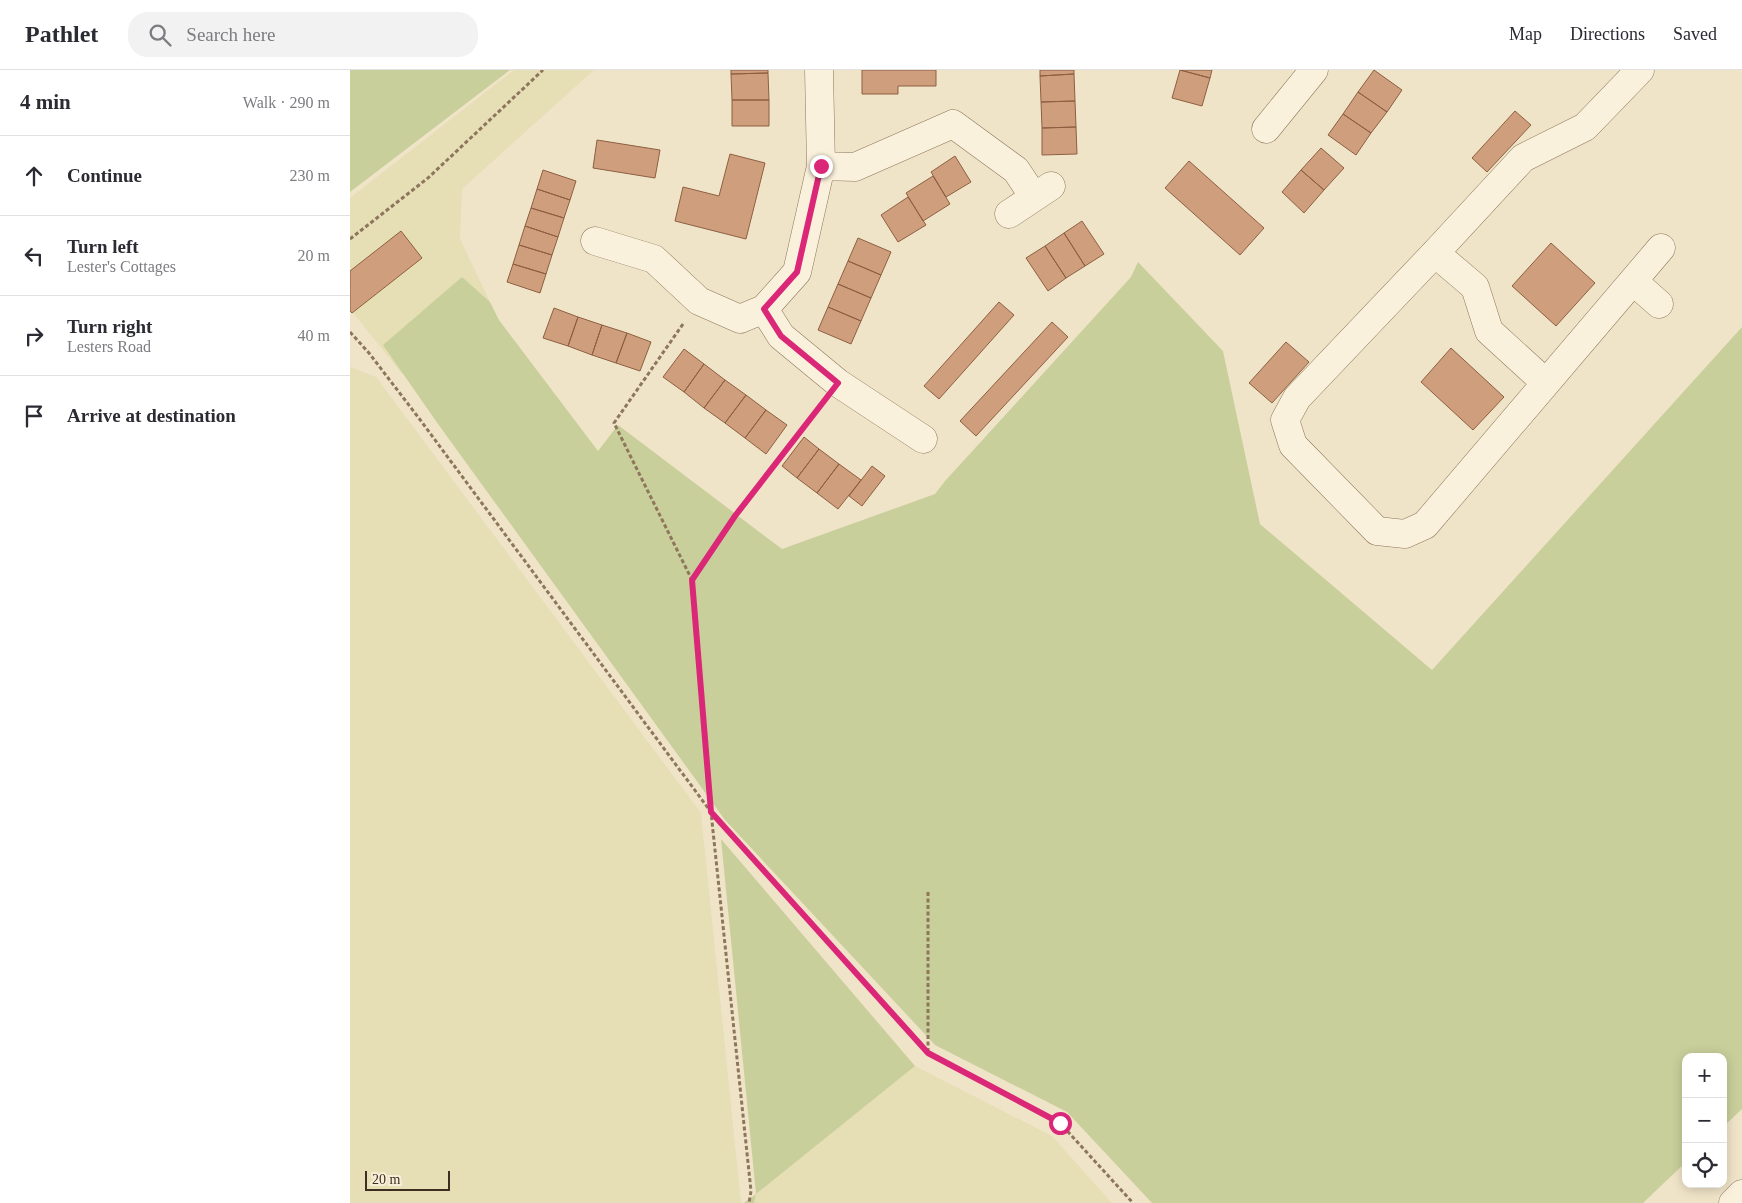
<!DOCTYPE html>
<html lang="en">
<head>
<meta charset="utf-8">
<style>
	:root { --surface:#fff; --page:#f2f2f3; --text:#2b2b33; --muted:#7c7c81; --line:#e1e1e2 }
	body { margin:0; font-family:Georgia,serif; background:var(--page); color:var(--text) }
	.controls { position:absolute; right:15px; bottom:15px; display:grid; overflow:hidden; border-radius:10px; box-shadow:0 2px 12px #0003 }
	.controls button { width:45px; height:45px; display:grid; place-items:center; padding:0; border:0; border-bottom:1px solid var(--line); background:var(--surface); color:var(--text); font:25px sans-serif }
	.scale { position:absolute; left:15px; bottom:12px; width:85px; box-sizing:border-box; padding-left:5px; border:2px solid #3d2e20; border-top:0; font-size:14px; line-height:18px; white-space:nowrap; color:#3d2e20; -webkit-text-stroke:4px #f7eed8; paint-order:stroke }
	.stop { position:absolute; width:15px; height:15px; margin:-11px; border:4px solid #db2777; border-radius:50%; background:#fff }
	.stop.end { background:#db2777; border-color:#fff; box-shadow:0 1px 5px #0008 }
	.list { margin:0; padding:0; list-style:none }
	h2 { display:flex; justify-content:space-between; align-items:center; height:65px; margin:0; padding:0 20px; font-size:21px }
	h2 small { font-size:16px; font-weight:400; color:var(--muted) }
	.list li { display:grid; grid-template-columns:32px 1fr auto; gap:15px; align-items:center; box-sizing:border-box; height:80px; padding:0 20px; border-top:1px solid var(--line) }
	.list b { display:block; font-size:19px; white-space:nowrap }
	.list p { margin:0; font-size:16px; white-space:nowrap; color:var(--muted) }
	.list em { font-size:16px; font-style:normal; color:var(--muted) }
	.icon { flex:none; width:28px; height:28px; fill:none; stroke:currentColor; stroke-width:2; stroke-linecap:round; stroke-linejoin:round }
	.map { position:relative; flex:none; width:1392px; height:1133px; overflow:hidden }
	header { display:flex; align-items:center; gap:30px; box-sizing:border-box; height:70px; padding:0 25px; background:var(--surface); border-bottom:1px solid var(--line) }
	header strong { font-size:24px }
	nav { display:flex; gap:28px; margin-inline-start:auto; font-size:18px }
	.search { width:350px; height:45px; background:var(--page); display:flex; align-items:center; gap:12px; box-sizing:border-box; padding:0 18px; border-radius:20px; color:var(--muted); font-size:19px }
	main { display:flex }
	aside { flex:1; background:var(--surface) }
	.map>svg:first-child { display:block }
	.farmland { fill:#e6deb5 }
	.green { fill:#c9cf9b }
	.building { fill:#cf9f7d; stroke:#8d5f41 }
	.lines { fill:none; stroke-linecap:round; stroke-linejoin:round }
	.minor-casing { stroke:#8d765c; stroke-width:29 }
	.path { stroke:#8d765c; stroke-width:3; stroke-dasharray:4 2.5; stroke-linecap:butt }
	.minor { stroke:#faf1dc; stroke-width:28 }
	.route { stroke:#db2777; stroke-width:6 }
</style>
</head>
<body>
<header>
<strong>Pathlet</strong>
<div class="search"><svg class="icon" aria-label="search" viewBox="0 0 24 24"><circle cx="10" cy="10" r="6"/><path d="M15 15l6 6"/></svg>Search here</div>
<nav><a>Map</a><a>Directions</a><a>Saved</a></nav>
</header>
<main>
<aside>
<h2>4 min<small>Walk · 290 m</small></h2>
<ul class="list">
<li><svg class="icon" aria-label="ahead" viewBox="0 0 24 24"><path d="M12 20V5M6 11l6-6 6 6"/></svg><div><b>Continue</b></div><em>230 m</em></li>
<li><svg class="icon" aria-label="left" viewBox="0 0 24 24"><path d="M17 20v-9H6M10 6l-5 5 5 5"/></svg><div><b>Turn left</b><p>Lester's Cottages</p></div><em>20 m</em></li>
<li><svg class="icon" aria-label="right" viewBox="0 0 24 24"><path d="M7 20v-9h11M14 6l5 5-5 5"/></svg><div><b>Turn right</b><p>Lesters Road</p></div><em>40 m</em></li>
<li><svg class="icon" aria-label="arrive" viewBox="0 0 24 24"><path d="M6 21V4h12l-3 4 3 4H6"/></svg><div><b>Arrive at destination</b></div></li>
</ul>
</aside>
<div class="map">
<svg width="1392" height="1133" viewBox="0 0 1392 1133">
	<rect width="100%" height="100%" fill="#f0e4c8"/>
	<path class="farmland" d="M164 0H244L112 119 110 169 140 232 52 304 0 239V128Z
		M0 297 26 307 351 743 391 1133H0Z
		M565 996 702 1066 762 1133H404L406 1124Z"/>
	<path class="green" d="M0 0H160L0 122Z
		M788 192 873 281 910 454 1082 600 1392 257V1039L1373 1057V987H1336V1092L1293 1133H802L717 1042 585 975 375 750 88 354 33 275 112 207 140 232 149 250 248 381 268 355 432 479 585 424 595 411 781 207Z
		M371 769 565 996 406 1124 404 1133H394L406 1124Z"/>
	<path class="building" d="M381 0H418V3L381 4Z
		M512 0H586V16H548V24H512Z
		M690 0H724V4L690 6Z
		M830 0 860 8 852 36 822 28Z
		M830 0H862L860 8Z
		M1024 0 1052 20 1037 42 1008 22Z
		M418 3 419 30H382L381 4Z
		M724 4 725 31 691 32 690 6Z
		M1008 22 1037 42 1021 63 993 44Z
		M382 30H419V56H382Z
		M725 31 726 57 692 58 691 32Z
		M1165 41 1181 55 1137 102 1122 88Z
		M993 44 1021 63 1006 85 978 65Z
		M726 57 727 84 692 85V58Z
		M247 70 310 80 305 108 243 98Z
		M971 78 994 98 974 120 951 100Z
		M380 84 415 93 396 169 325 151 333 117 369 126Z
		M605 86 621 112 596 127 581 102Z
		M839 91 914 158 890 185 815 118Z
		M193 100 226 111 220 130 187 119Z
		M951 100 974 120 954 143 932 122Z
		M583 106 600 134 573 151 556 123Z
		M187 119 220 130 214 148 181 138Z
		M558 127 576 155 548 172 531 145Z
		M181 138 214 148 208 167 175 156Z
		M732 151 754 184 735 196 714 163Z
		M175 156 208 167 202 185 169 175Z
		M51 161 72 188 2 243 0 241V201Z
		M714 163 735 196 716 208 695 176Z
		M508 168 541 182 531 205 498 191Z
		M1201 173 1245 213 1206 256 1162 216Z
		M169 175 202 185 196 204 163 194Z
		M695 176 716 208 698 221 676 188Z
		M498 191 531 205 521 228 488 214Z
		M163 194 196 204 190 223 157 212Z
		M488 214 521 228 511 251 478 237Z
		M649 232 664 245 589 329 574 316Z
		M478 237 511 251 501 274 468 260Z
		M204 238 228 247 218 276 193 268Z
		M228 247 252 255 242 285 218 276Z
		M702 252 718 267 626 366 610 351Z
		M252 255 277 263 266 293 242 285Z
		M277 263 301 272 290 301 266 293Z
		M936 272 959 292 922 333 899 313Z
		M1101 278 1154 327 1123 360 1071 312Z
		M334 279 354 294 334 322 313 307Z
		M354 294 375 310 354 338 334 322Z
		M375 310 396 325 375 353 354 338Z
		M396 325 416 340 395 368 375 353Z
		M416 340 437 355 416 384 395 368Z
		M454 367 469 379 447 408 432 396Z
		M469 379 489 394 467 423 447 408Z
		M489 394 511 410 488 439 467 423Z
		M522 396 535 406 512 436 499 426Z"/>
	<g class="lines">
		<g class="minor-casing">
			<path id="minor" d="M1290 0 1235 57 1173 88 1085 183 947 328 935 350 943 375 1027 461 1055 464 1075 455 1311 178
				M916 59 964 0
				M471 96 505 97 603 54 666 100 684 127
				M659 144 701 116
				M245 171 304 189 349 231 390 249 414 239 447 202 471 96 469 0
				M1085 183 1125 217 1139 261 1196 313
				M1283 211 1309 234
				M414 239 431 266 488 313 573 369
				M1383 1133 1392 1124"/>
		</g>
		<path class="path" d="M0 169 78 108 193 0
			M333 254 264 353 342 510 361 742 401 1121 399 1133
			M0 262 19 283 68 347 361 742 578 983 710 1053 783 1133
			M342 510 385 446 472 334
			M578 982V820"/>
		<use href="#minor" class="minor"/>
	</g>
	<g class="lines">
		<path class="route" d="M471 96 447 202 414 239 431 266 488 313 385 446 342 510 361 742 578 983 710 1053"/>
	</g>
</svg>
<div class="controls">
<button>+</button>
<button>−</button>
<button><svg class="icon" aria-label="locate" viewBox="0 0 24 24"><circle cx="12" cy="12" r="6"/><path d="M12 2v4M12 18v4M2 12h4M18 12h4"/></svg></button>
</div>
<div class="scale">20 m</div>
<div class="stop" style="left:710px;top:1053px"></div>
<div class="stop end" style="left:471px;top:96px"></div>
</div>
</main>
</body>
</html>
